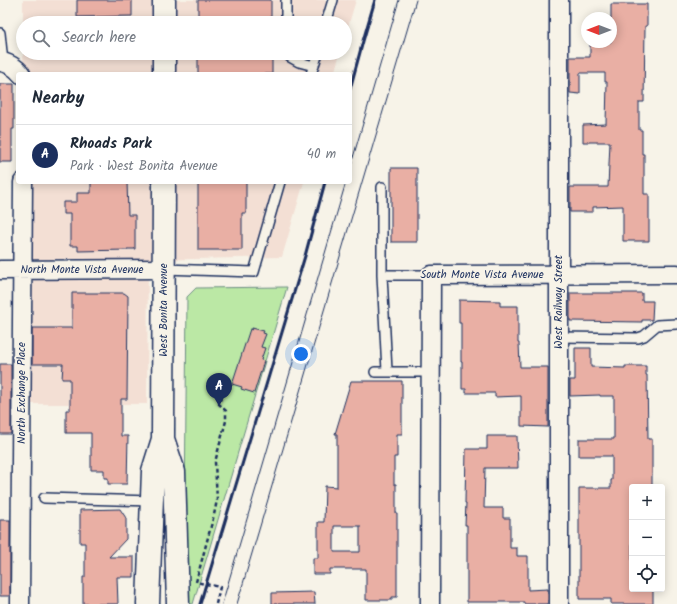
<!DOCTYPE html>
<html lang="en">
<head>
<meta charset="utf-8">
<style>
	:root { --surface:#fff; --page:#f2f2f3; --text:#1f2937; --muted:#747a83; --line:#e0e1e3; --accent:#1b2f5e }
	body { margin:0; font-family:Kalam,sans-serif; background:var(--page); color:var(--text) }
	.controls { position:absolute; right:12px; bottom:12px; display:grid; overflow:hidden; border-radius:4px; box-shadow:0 2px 10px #0003 }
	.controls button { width:36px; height:36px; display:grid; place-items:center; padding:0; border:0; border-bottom:1px solid var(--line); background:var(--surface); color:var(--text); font:20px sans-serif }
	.compass { position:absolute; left:581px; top:12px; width:36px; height:36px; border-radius:50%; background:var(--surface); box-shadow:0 2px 10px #0003; rotate:270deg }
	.you { position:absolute; left:301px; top:354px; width:14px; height:14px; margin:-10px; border:3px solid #fff; border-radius:50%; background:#1a73e8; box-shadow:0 0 0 6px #1a73e833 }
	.badge { display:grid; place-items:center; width:26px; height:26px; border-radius:50%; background:var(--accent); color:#fff; font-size:13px; font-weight:700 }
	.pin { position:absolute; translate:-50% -33px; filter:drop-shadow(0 1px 2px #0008) }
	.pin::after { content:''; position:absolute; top:21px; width:14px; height:12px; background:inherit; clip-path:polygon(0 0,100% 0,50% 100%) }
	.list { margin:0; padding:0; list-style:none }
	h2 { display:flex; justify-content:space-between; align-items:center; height:52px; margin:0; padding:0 16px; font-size:17px }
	h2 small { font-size:13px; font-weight:400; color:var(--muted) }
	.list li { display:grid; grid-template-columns:26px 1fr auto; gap:12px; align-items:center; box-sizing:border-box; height:60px; padding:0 16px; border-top:1px solid var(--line) }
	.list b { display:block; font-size:15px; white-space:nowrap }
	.list p { margin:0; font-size:13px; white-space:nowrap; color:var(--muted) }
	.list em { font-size:13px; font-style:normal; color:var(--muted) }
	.icon { flex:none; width:22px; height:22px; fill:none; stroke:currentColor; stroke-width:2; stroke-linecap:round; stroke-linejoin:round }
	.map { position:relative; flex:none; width:677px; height:604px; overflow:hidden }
	.search { position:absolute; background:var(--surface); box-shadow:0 2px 10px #0003; left:16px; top:16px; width:336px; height:44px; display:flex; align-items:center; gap:10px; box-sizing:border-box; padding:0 14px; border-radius:22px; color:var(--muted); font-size:15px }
	.panel { position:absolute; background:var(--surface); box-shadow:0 2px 10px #0003; left:16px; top:72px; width:336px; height:112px; border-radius:4px }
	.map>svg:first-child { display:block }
	.built { fill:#f3dfd4 }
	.green { fill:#bbe8a5; stroke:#6b8c82 }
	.building { fill:#e9afa4; stroke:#1b2f5e; fill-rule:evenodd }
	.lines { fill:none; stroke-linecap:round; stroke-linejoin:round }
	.lane-casing { stroke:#1b2f5e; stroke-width:12 }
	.street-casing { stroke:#1b2f5e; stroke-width:21 }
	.secondary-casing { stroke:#1b2f5e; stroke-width:25 }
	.path { stroke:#1b2f5e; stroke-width:2.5; stroke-dasharray:4 3; stroke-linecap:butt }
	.lane { stroke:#f7f3e8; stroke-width:9 }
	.street { stroke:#f7f3e8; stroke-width:18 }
	.secondary { stroke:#f7f3e8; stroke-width:22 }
	.tram { stroke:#1b2f5e; stroke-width:1 }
	.rail { stroke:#1b2f5e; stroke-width:3 }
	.labels { text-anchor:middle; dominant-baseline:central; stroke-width:3.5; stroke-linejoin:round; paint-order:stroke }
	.street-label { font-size:11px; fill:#1b2f5e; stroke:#f7f3e8 }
</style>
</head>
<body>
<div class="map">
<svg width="677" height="604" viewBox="0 0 677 604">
	<rect width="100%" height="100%" fill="#f7f3e8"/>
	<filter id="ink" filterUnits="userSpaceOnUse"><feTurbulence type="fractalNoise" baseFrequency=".025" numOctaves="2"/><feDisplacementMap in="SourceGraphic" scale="8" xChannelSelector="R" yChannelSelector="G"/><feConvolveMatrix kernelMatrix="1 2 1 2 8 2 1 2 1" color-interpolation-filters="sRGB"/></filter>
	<g filter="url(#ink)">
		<path class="built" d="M23 0H356L345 37V23H23V35Z
			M23 53H340L334 74H24Z
			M25 182H304L282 257 148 260 147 404H28Z"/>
		<path class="green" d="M287 287 193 604H189L185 514 187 297 196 288Z"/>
		<path class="building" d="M77 0H132V16L77 17Z
			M198 0H271V23H198Z
			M611 4H647V26H645L644 102H639V130H642V154H644V194H649V241H623V206L593 207V212H570V187H608L610 142H583V125L606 124 607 82H605V73H580V94L570 93V57H590V42H611Z
			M198 53H272V74H198Z
			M0 84H14V129H12V162H0Z
			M391 168H417V242H391Z
			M91 182H127L128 215H135V249H127V250L78 251V246H70V214H63V202H77V193H91Z
			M198 182H246V213H242V250H198Z
			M72 293H124L128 296 127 399H121V436H128L127 484H108V478H104V470H91V433H66V410H70V379H62L63 364H32V328H72Z
			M570 293H642V301H653L652 320H642V322L570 321Z
			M459 300 500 301V306H518V343H519L520 367H548V427L521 426V396L495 397V393H466V389H462V362H461V323H459Z
			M252 328 264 331 263 333 266 334 261 347 265 348 261 360 264 361 254 393 241 389 242 387 232 384 250 329 252 330Z
			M575 348H591V367L625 368V366H646V375H647L648 439H652V487H632V589H653V604H611V599H579V488H611V480H612V456H579V439H614V396H600V395L570 396V380H575Z
			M0 364H11V434H0Z
			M351 381H402V434H397V457H394V484H396V513H397V597H392V600H366V569H330V574H313V558H318V522H324L325 486 337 487V434H335ZM334 526H360V552H334Z
			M487 436H517L518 468H485L484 508H503V518H510V548H517V556H528V590L548 589V604H524V602H467V525H465L466 503H465L466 449H487Z
			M120 509 126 518V539L109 557H134V577H117L118 604H83V577H85V543H80V510Z
			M0 520H10V596H0Z
			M314 592 315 604H272V593Z"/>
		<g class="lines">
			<g class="lane-casing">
				<path id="lane" d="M286 0V23
					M326 23 333 0
					M0 33 3 62
					M288 53 290 57 299 62 314 66
					M311 74 318 53
					M382 187V275L387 371
					M164 269 254 272 280 182
					M382 275H431
					M559 337 638 338 644 336 657 325 677 324
					M375 372H431
					M44 498 152 501"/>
			</g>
			<g class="street-casing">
				<path id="street" d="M0 62C7 62 17 68 21 74
					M0 270 164 269
					M20 604 23 182
					M430 604 431 275 677 274
					M559 604V0"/>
			</g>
			<g class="secondary-casing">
				<path id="secondary" d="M164 0V23
					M164 53V74
					M163 439 174 472 178 604
					M148 604 153 471 163 439 164 182"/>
			</g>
			<path class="path" d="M216 604 220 587 196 582 214 515 217 500 215 462 226 421V411L219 404 224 389"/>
			<use href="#lane" class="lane"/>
			<use href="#street" class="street"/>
			<use href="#secondary" class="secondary"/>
			<path class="tram" d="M350 168 399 0
				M222 604 346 182
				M237 604 416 0"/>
			<path class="rail" d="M350 89 363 41 375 0
				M200 604 305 256 325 182"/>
		</g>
	</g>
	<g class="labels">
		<g class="street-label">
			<text x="82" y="270">North Monte Vista Avenue</text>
			<text x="482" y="275">South Monte Vista Avenue</text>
			<text transform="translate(559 302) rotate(-90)">West Railway Street</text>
			<text transform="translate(164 310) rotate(-90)">West Bonita Avenue</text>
			<text transform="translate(22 393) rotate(-90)">North Exchange Place</text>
		</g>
	</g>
</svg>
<div class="controls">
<button>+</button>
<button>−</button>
<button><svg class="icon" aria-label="locate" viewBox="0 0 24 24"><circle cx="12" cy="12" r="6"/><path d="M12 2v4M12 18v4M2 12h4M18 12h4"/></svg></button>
</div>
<svg class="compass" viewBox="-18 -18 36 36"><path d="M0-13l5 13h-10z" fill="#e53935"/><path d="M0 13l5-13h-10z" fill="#747a83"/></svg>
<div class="you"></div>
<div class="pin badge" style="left:219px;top:406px">A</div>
<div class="search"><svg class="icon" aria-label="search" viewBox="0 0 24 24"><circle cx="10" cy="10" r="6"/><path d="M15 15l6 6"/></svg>Search here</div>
<section class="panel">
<h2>Nearby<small></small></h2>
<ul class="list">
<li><span class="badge">A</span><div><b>Rhoads Park</b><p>Park · West Bonita Avenue</p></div><em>40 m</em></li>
</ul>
</section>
</div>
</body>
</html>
